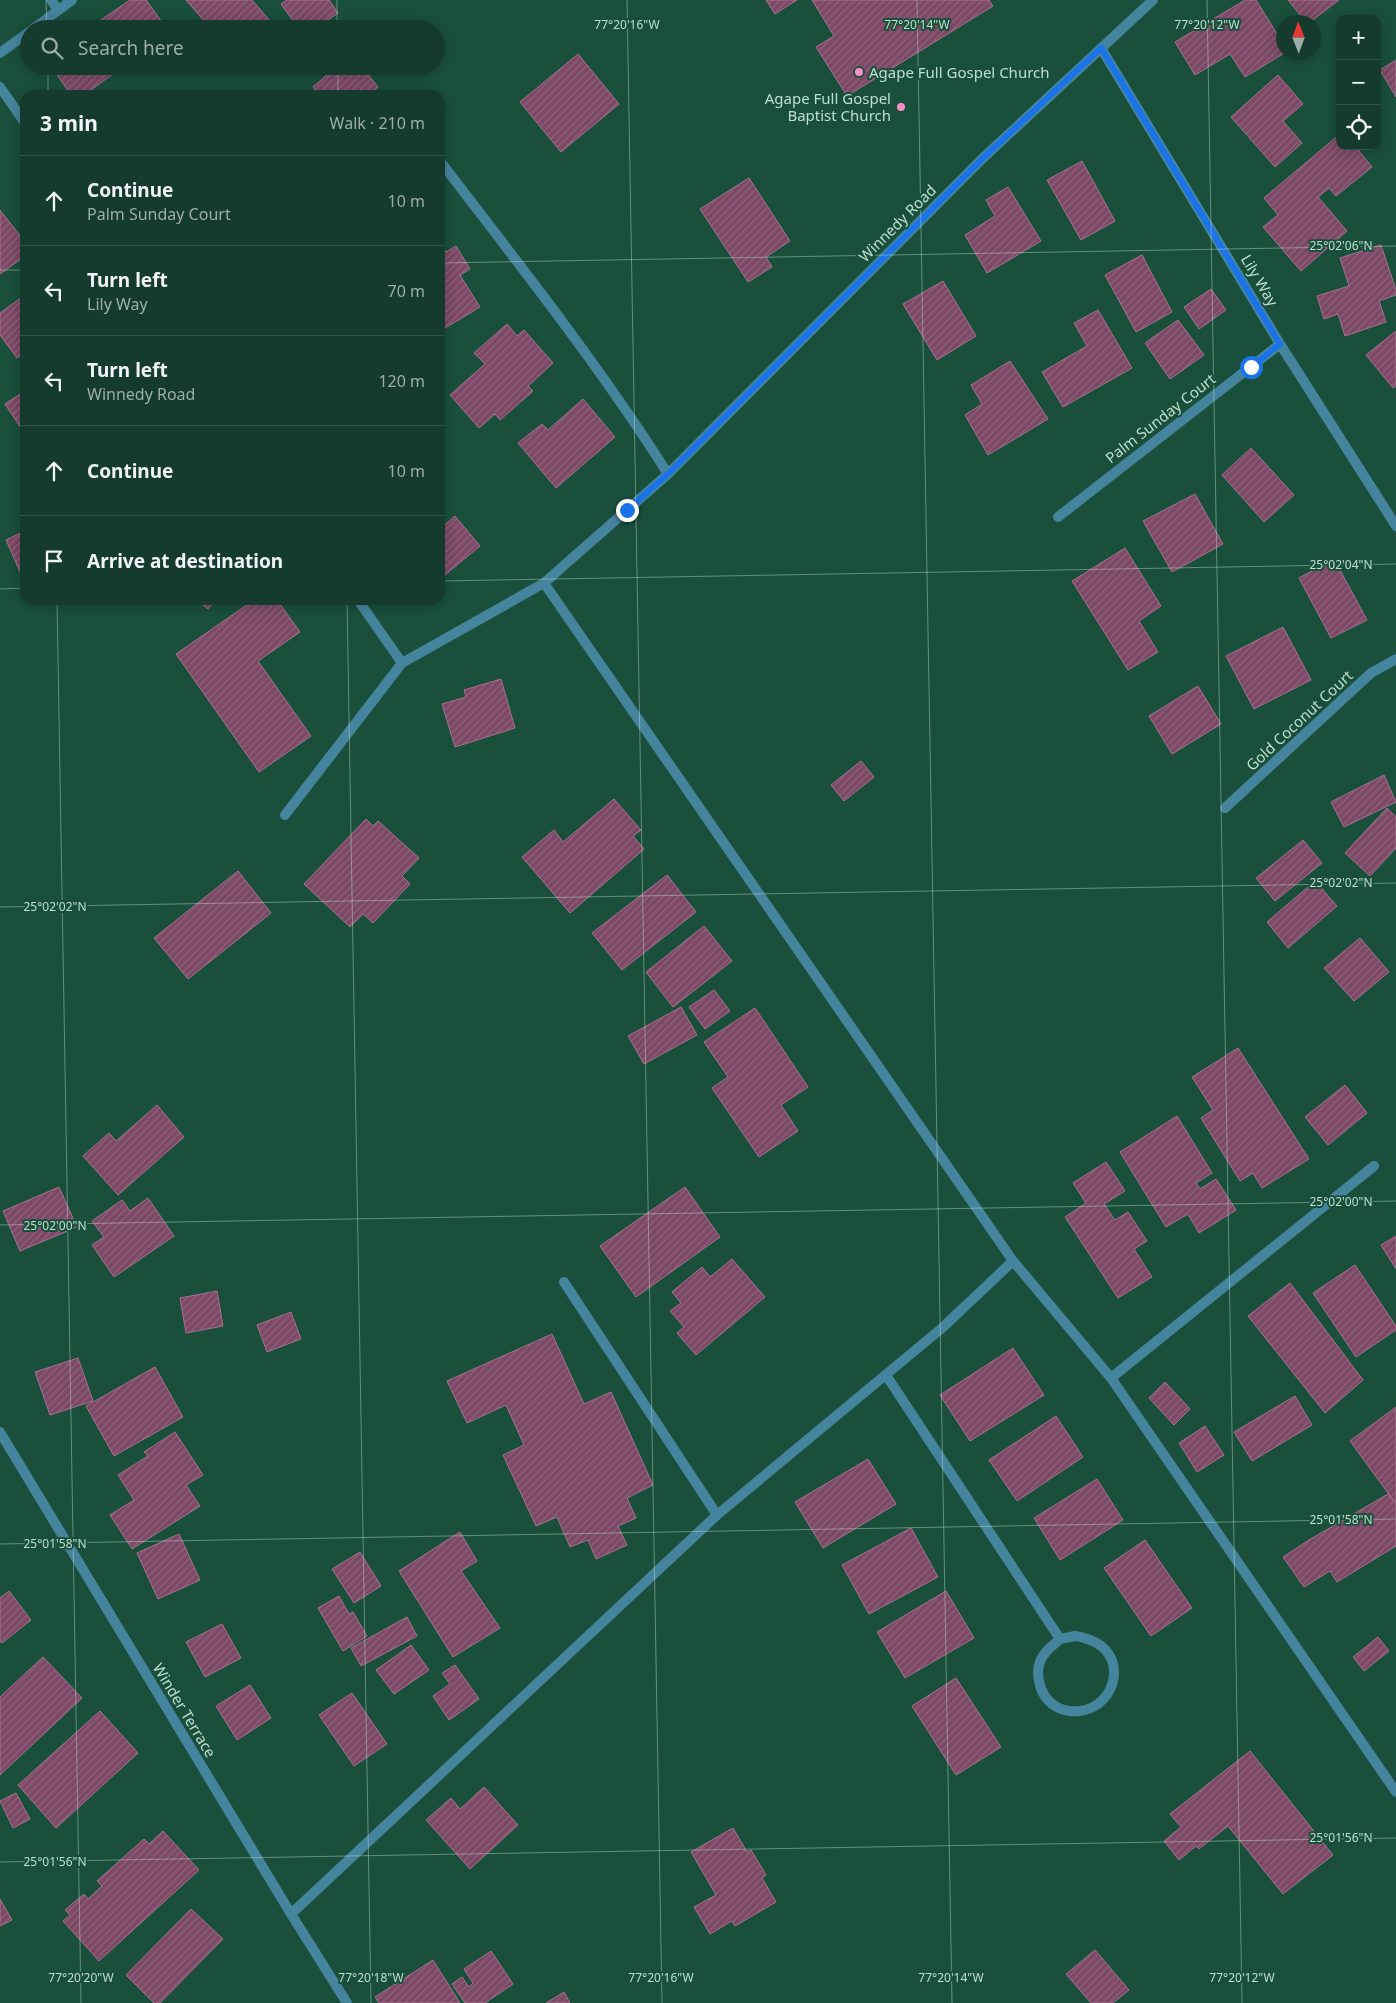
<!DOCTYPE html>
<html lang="en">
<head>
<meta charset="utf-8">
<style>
	:root { --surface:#143b2d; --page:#214639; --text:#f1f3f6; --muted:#9dadaa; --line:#335549 }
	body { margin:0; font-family:"Noto Sans",sans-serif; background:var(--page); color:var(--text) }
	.controls { position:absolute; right:15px; top:15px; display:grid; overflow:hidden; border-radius:10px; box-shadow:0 2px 12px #0003 }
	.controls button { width:45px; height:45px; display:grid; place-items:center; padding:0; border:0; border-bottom:1px solid var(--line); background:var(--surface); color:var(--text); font:25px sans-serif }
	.compass { position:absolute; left:1276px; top:15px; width:45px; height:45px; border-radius:50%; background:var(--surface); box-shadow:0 2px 12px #0003; rotate:359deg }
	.stop { position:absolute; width:15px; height:15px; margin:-11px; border:4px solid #1a73e8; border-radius:50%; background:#fff }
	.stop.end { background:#1a73e8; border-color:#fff; box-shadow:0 1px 5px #0008 }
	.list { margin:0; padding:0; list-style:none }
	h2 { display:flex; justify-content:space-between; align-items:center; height:65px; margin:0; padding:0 20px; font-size:21px }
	h2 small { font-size:16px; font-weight:400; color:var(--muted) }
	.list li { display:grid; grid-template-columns:32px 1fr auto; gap:15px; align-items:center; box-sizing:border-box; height:90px; padding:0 20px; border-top:1px solid var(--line) }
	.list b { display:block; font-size:19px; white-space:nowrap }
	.list p { margin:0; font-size:16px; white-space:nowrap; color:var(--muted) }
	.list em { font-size:16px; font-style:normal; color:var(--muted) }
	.icon { flex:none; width:28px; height:28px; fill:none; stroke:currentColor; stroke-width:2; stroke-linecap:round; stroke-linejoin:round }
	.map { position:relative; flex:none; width:1396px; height:2003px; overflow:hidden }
	.search { position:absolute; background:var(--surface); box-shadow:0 2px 12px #0003; left:20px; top:20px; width:425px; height:55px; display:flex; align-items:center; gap:12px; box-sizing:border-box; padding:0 18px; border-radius:28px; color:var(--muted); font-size:19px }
	.panel { position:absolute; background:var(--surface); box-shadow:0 2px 12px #0003; left:20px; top:90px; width:425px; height:515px; border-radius:15px }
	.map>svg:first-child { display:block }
	.building { fill:url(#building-hatch); stroke:#a9718f }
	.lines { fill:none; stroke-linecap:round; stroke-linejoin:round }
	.street { stroke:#45849d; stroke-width:10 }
	.route { stroke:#1a73e8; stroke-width:6 }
	.ticks { fill:none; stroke:#bedfd1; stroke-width:1; stroke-opacity:0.45 }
	.poi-dot { fill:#f98fc9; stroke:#1a4f3c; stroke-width:2 }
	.labels { text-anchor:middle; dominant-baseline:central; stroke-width:4; stroke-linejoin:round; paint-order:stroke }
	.poi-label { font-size:15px; fill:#bedfd1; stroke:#1a4f3c; text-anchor:start }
	.street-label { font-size:15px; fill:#bedfd1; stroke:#1a4f3c }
	.ticks-label { font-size:12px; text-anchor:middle; fill:#bedfd1; stroke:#1a4f3c; stroke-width:4; stroke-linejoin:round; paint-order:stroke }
</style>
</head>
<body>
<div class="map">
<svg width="1396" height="2003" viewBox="0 0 1396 2003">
	<defs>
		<pattern id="building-hatch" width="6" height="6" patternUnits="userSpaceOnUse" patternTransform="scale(1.25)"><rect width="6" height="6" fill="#7c4865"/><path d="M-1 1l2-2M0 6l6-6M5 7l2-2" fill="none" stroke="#8d627a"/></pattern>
	</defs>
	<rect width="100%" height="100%" fill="#1a4f3c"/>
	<path class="building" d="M130 0H146L167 29H88Z
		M186 0H252L277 29H211Z
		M287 0H329L338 13 315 29H299L281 4Z
		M766 0H797L775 14Z
		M812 0H989L993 6 847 96 816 47 834 36Z
		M1245 0H1256L1284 45V52H1286L1245 77 1230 54 1195 75 1175 42Z
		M1288 0H1339L1310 22H1306Z
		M578 54 619 104 561 152 520 102Z
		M1396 60V97L1380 70Z
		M51 66H124L84 95H71Z
		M337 66H361L378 87 369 95H312L316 91 313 87Z
		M1278 75 1303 104 1283 121 1302 143 1275 167 1231 117Z
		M1340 134V146H1355L1372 167 1336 196 1329 188 1318 197 1347 231 1301 271 1263 227 1278 215 1264 198Z
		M1082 161 1115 221 1081 240 1047 180Z
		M749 178 790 241 766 257 772 267 748 282 700 209Z
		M1008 187 1041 241 987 273 965 235 995 216 986 200Z
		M0 210 25 242V256L0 274Z
		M440 243 446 252 456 246 470 269 460 275 480 307 440 331Z
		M1381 245 1396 290V295L1379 301 1386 322 1345 336 1338 314 1324 319 1317 296 1349 286 1340 258Z
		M1142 255 1172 312 1136 332 1105 275Z
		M943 281 976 336 937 360 903 304Z
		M1211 289 1226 310 1199 329 1184 307Z
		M25 295V352L17 358 0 335V313Z
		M1098 310 1132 368 1063 407 1042 372 1087 346 1074 323Z
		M1178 320 1204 355 1170 379 1145 343Z
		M507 324 517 336 524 330 553 363 528 386 533 391 500 420 495 414 479 428 450 395 485 364 474 353Z
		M1396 331V386L1393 388 1366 355Z
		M1010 361 1048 419 988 455 965 415 982 404 971 385Z
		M25 391V434L5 404Z
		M583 399 615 437 556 488 518 443 542 424 548 430Z
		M1251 448 1294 495 1264 522 1222 475Z
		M1195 494 1223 544 1172 572 1143 521Z
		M455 516 480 546 440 579V529Z
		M25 531V573L21 574 6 540Z
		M1125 548 1161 606 1139 621 1158 652 1128 670 1072 581Z
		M1334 559 1367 620 1331 638 1299 578Z
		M197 600H215L208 609Z
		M254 600H277L300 632 258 661 311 736 259 772 176 654Z
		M1283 627 1311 680 1254 709 1226 656Z
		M501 679 515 728 455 747 442 704 466 697 464 690Z
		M1198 686 1221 724 1172 754 1149 716Z
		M861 761 874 777 844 801 831 785Z
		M1384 775 1396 802 1344 827 1331 802Z
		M614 799 641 830 633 836 644 849 570 913 522 857 554 830 563 842Z
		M1387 808 1396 817V848L1370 876 1345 853Z
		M366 819 373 826 378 821 419 858 402 876 410 884 373 923 363 914 350 927 304 884Z
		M1303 840 1322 863 1275 901 1256 878Z
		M238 871 271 913 188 979 154 938Z
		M667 875 696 912 622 970 592 933Z
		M1315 881 1337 906 1288 948 1267 922Z
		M704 926 732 961 673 1007 646 972Z
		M1360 938 1389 972 1354 1001 1324 968Z
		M714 990 730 1011 705 1029 689 1007Z
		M681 1007 697 1035 644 1064 628 1036Z
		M755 1008 808 1087 781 1105 798 1131 759 1157 712 1088 728 1077 704 1042Z
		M1238 1048 1309 1159 1262 1188 1253 1173 1240 1181 1201 1118 1213 1110 1192 1077Z
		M1345 1085 1367 1113 1328 1145 1305 1117Z
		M157 1105 184 1137 118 1195 83 1156 109 1133 116 1141Z
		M1177 1116 1212 1173 1196 1183 1200 1189 1216 1179 1236 1210 1199 1233 1188 1214 1166 1227 1120 1152Z
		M1106 1162 1125 1191 1104 1204 1115 1220 1128 1212 1147 1241 1134 1249 1152 1277 1118 1298 1065 1217 1086 1203 1073 1183Z
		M59 1187 77 1227 20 1251 3 1211Z
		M685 1187 720 1237 636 1297 600 1246Z
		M148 1198 174 1236 114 1277 92 1245 104 1237 92 1221 122 1200 130 1211Z
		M1396 1236V1269L1381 1245Z
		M732 1259 765 1297 696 1355 677 1333 684 1327 670 1311 681 1303 672 1292 702 1267 710 1277Z
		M1355 1265 1396 1326V1330L1356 1357 1313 1293Z
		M1290 1283 1363 1380 1325 1413 1248 1316Z
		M217 1291 223 1326 186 1333 180 1298Z
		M291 1312 301 1339 267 1352 257 1325Z
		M552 1334 584 1404 611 1392 653 1485 627 1498 636 1518 618 1526 627 1545 596 1559 588 1540 570 1547 557 1517 536 1526 503 1455 524 1445 506 1405 467 1423 447 1381Z
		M1013 1348 1044 1395 970 1441 940 1395Z
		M78 1358 93 1401 50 1415 35 1372Z
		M155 1367 183 1417 114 1456 86 1406Z
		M1165 1382 1190 1409 1174 1425 1149 1398Z
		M1295 1396 1312 1425 1252 1461 1234 1432Z
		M1396 1407V1504L1350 1441Z
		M1056 1416 1083 1457 1017 1501 989 1460Z
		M1205 1426 1224 1455 1197 1472 1179 1443Z
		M175 1432 203 1475 186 1485 200 1506 132 1549 110 1515 134 1500 118 1475 148 1456 144 1452Z
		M868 1459 896 1504 823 1548 795 1502Z
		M1097 1479 1123 1520 1060 1560 1034 1518Z
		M1388 1494 1396 1504V1546L1337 1582 1330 1571 1304 1587 1283 1557 1309 1540Z
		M911 1528 938 1577 869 1614 842 1565Z
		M460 1532 477 1561 461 1571 500 1628 453 1657 399 1571Z
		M179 1534 200 1580 158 1599 137 1553Z
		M1145 1540 1192 1608 1151 1636 1104 1568Z
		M360 1552 381 1586 354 1603 332 1569Z
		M9 1591 31 1620 2 1643 0 1641V1598Z
		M946 1591 974 1638 905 1678 877 1632Z
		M339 1596 349 1614 353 1612 367 1636 343 1651 318 1608Z
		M407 1617 417 1636 361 1666 351 1648Z
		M222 1624 241 1658 205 1677 186 1642Z
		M1378 1637 1389 1651 1364 1671 1353 1657Z
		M411 1645 429 1670 394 1694 376 1670Z
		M43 1657 82 1698 0 1775V1697Z
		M455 1665 479 1699 449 1720 433 1696 450 1684 442 1673Z
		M956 1678 1001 1747 956 1775 912 1706Z
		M250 1685 271 1718 237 1740 216 1706Z
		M352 1693 387 1744 354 1766 319 1715Z
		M100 1711 138 1753 56 1828 18 1785Z
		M1250 1751 1333 1855 1283 1894 1228 1826 1199 1849 1196 1846 1179 1860 1164 1841 1181 1827 1170 1814Z
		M484 1787 518 1825 470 1869 426 1820 451 1798 460 1809Z
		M16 1793 30 1819 13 1828 0 1801Z
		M733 1828 747 1852 751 1850 766 1875 762 1878 776 1902 735 1926 732 1921 710 1934 694 1907 716 1895 691 1852Z
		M163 1831 199 1870 99 1961 63 1921 70 1915 65 1910 84 1894 88 1899 102 1886 97 1881 144 1839 149 1844Z
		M0 1899 12 1920 0 1926Z
		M191 1909 223 1939 160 2003H154L126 1975Z
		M1095 1950 1129 1990 1113 2003H1091L1066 1974Z
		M491 1951 513 1984 485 2003H465L452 1984 462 1977 469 1987 473 1983 464 1969Z
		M433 1960 460 2003H379L375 1997Z
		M564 1992 570 2003H546Z"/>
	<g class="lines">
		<path class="street" d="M51 0 58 10
			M33 29 72 0
			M1101 48 1280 344 1396 526
			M0 53 29 32
			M0 87 25 123
			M440 161C518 263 599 365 668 474
			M1058 517 1280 344
			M358 600 402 663
			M1225 808 1371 673 1396 659
			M285 815 402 663 544 583 668 474 983 158 1153 0
			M1013 1261 1111 1378 1396 1792
			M564 1282 717 1515
			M886 1375 1060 1639C1065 1638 1070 1637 1075 1636 1080 1636 1086 1639 1090 1640 1128 1653 1118 1706 1080 1711 1071 1712 1063 1711 1055 1706 1038 1695 1032 1667 1046 1652 1050 1647 1056 1643 1060 1639
			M1111 1378 1374 1166
			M0 1432 291 1914 347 2003
			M291 1914 717 1515 942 1328 1013 1261 544 583"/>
	</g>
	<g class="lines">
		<path class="route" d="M627 510 668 474 983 158 1101 48 1280 344 1251 367"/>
	</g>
	<path class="ticks" d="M46 0 47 29M337 0V29M627 0 662 2003M917 0 952 2003M1207 0 1242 2003M48 66V95M338 66V95M440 263 1396 246M0 270H25M440 581 1396 564M0 589 25 588M57 600 81 2003M347 600 371 2003M0 907 1396 883M0 1225 1396 1201M0 1544 1396 1519M0 1862 1396 1838"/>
	<g class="poi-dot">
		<circle cx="859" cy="72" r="5"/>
		<circle cx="901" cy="107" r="5"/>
	</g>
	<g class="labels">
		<g class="poi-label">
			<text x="869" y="72">Agape Full Gospel Church</text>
			<text x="891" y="98" text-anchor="end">Agape Full Gospel<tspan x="891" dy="17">Baptist Church</tspan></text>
		</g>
		<g class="street-label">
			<text transform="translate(897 223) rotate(-45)">Winnedy Road</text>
			<text transform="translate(1260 280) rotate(59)">Lily Way</text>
			<text transform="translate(1160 418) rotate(-38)">Palm Sunday Court</text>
			<text transform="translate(1299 720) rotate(-43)">Gold Coconut Court</text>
			<text transform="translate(185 1710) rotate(59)">Winder Terrace</text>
		</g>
	</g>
	<g class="ticks-label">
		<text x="627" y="29">77°20'16"W</text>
		<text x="917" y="29">77°20'14"W</text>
		<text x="1207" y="29">77°20'12"W</text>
		<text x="1341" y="250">25°02'06"N</text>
		<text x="1341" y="569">25°02'04"N</text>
		<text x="1341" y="887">25°02'02"N</text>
		<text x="55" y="911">25°02'02"N</text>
		<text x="1341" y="1206">25°02'00"N</text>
		<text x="55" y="1230">25°02'00"N</text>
		<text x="1341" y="1524">25°01'58"N</text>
		<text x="55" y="1548">25°01'58"N</text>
		<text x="1341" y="1842">25°01'56"N</text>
		<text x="55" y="1866">25°01'56"N</text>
		<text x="81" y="1982">77°20'20"W</text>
		<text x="371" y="1982">77°20'18"W</text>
		<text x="661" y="1982">77°20'16"W</text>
		<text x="951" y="1982">77°20'14"W</text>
		<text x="1242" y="1982">77°20'12"W</text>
	</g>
</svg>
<div class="controls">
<button>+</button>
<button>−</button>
<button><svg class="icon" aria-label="locate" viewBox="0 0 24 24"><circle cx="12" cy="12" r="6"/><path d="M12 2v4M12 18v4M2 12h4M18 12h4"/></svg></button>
</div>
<svg class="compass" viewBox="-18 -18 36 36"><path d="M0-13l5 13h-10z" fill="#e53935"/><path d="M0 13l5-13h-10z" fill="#9dadaa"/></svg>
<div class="stop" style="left:1251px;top:367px"></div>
<div class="stop end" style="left:627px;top:510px"></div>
<div class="search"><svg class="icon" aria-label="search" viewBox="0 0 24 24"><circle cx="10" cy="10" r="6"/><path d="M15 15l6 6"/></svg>Search here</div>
<section class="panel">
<h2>3 min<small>Walk · 210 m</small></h2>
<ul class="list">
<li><svg class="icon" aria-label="ahead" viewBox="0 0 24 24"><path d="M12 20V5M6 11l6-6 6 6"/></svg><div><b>Continue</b><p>Palm Sunday Court</p></div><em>10 m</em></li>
<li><svg class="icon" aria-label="left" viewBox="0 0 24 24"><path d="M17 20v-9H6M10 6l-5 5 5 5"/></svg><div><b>Turn left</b><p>Lily Way</p></div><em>70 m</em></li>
<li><svg class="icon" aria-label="left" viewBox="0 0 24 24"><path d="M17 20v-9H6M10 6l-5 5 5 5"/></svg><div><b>Turn left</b><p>Winnedy Road</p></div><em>120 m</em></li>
<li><svg class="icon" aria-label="ahead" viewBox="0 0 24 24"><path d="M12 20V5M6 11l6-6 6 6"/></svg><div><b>Continue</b></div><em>10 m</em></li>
<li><svg class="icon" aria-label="arrive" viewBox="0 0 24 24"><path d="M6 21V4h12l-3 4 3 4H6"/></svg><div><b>Arrive at destination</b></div></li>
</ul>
</section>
</div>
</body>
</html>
